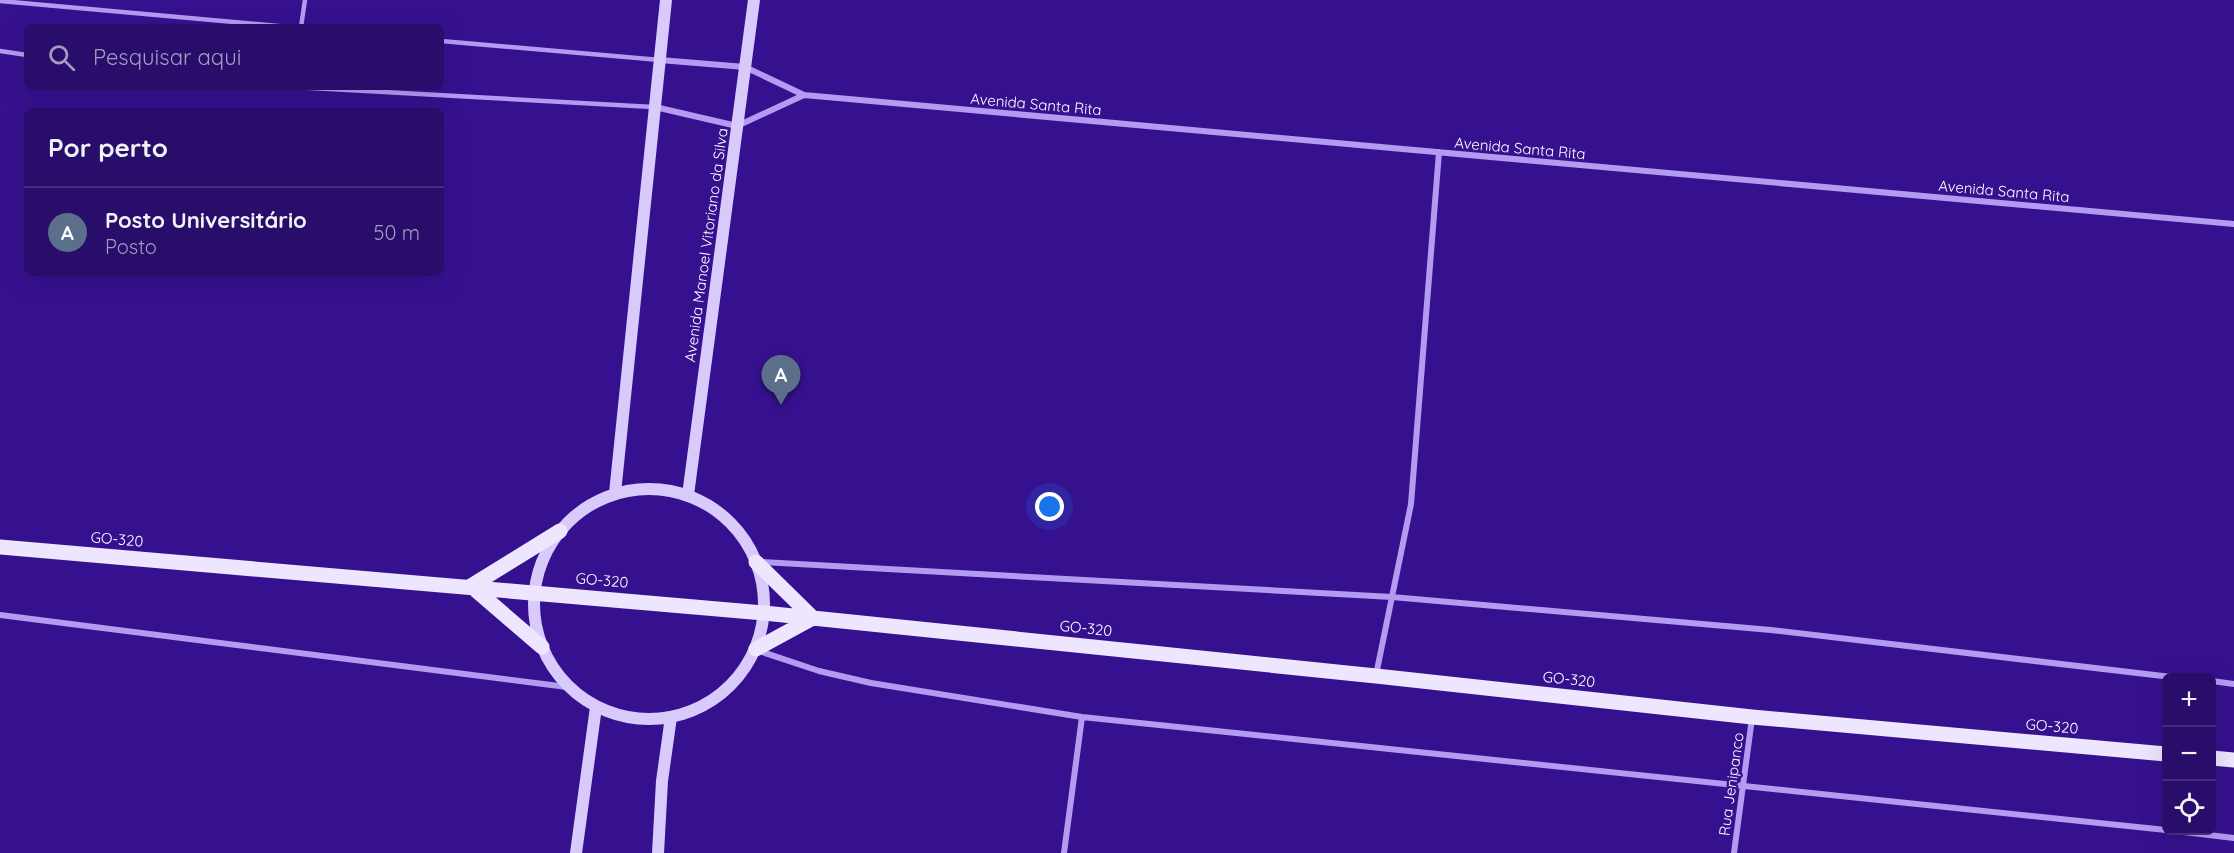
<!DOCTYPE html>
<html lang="pt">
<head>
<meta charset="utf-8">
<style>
	:root { --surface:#280d6b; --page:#341b73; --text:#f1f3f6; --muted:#a59cc1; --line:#442d7e; --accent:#1a73e8 }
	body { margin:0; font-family:Quicksand,sans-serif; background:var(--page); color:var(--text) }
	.controls { position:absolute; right:18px; bottom:18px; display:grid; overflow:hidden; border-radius:9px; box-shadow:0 6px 24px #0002 }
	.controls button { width:54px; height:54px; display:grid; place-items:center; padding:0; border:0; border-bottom:2px solid var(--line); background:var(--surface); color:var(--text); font:30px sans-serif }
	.you { position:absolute; left:1050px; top:507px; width:21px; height:21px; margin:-15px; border:4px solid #fff; border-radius:50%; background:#1a73e8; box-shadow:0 0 0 9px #1a73e833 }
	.badge { display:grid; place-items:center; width:39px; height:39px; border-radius:50%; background:var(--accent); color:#fff; font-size:20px; font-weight:700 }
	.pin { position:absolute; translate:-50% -50px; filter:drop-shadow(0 2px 3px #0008) }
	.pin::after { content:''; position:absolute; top:32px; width:21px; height:18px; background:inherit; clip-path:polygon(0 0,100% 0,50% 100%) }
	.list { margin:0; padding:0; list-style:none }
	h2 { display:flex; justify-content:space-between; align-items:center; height:78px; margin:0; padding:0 24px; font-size:26px }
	h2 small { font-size:20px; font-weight:400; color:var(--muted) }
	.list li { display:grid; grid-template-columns:39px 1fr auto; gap:18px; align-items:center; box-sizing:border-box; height:90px; padding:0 24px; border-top:2px solid var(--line) }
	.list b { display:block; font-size:22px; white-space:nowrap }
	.list p { margin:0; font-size:20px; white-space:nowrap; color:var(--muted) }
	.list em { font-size:20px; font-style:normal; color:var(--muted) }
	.icon { flex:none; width:33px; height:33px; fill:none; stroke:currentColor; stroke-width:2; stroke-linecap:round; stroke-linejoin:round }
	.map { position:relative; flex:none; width:2234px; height:853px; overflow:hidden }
	.search { position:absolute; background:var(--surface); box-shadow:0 6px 24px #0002; left:24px; top:24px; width:420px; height:66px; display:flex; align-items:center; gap:15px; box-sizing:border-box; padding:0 21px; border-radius:9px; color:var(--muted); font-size:22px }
	.panel { position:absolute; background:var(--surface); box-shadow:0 6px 24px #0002; left:24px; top:108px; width:420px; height:168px; border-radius:9px }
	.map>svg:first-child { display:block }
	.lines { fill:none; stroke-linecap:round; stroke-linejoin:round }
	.lane { stroke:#b39bf2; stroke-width:4.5 }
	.street { stroke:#b39bf2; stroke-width:6 }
	.secondary { stroke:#d9cafc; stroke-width:12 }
	.primary { stroke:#eee6ff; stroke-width:15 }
	.labels { text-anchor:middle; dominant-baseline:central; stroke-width:4.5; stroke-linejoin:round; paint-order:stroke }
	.street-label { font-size:15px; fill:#fff; stroke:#36118f }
</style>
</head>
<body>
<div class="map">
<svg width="2234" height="853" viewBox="0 0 2234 853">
	<rect width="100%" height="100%" fill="#36118f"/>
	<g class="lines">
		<path class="lane" d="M0 1 289 27
			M301 27 305 0
			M441 41 660 60
			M0 51 27 55
			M293 87 653 107"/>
		<path class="street" d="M660 60 745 67 804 95 2234 224
			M655 107 737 126 804 95
			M760 562 1392 597 1771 630 2180 678
			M0 615 567 687
			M759 651 819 671 871 683 1082 717 2166 830
			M1376 675 1411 504 1439 152
			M2212 681 2234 684
			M2167 830 2234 838
			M1064 853 1082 717
			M1734 853 1752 718"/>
		<path class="secondary" d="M534 604a115 115 0 1 1 230 0a115 115 0 1 1-230 0Z
			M615 493 666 0
			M688 495 754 0
			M576 853 596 707
			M658 853 662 781 671 717"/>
		<path class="primary" d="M0 547 764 613 1376 676 1752 717 2166 754
			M756 562 813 618
			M471 586 560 531
			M471 586 542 647
			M756 649 813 618
			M2212 758 2234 760"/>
	</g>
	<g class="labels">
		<g class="street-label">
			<text transform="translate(1036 104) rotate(5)">Avenida Santa Rita</text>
			<text transform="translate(1520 148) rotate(5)">Avenida Santa Rita</text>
			<text transform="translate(2004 191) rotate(5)">Avenida Santa Rita</text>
			<text transform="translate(706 245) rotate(-82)">Avenida Manoel Vitoriano da Silva</text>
			<text transform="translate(117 539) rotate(5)">GO-320</text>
			<text transform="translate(602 580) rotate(5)">GO-320</text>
			<text transform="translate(1086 628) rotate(6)">GO-320</text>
			<text transform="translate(1569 679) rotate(6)">GO-320</text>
			<text transform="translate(2052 726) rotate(5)">GO-320</text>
			<text transform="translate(1731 784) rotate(-82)">Rua Jenipanco</text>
		</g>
	</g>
</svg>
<div class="controls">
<button>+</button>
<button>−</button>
<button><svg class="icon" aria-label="locate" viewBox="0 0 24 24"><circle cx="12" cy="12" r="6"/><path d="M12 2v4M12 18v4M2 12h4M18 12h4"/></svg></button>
</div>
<div class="you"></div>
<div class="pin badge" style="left:781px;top:405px;background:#5c6f8a">A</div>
<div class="search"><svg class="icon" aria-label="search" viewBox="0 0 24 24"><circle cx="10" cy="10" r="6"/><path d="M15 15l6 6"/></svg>Pesquisar aqui</div>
<section class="panel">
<h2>Por perto<small></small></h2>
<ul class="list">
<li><span class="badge" style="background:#5c6f8a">A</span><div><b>Posto Universitário</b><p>Posto</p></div><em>50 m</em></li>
</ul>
</section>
</div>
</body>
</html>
